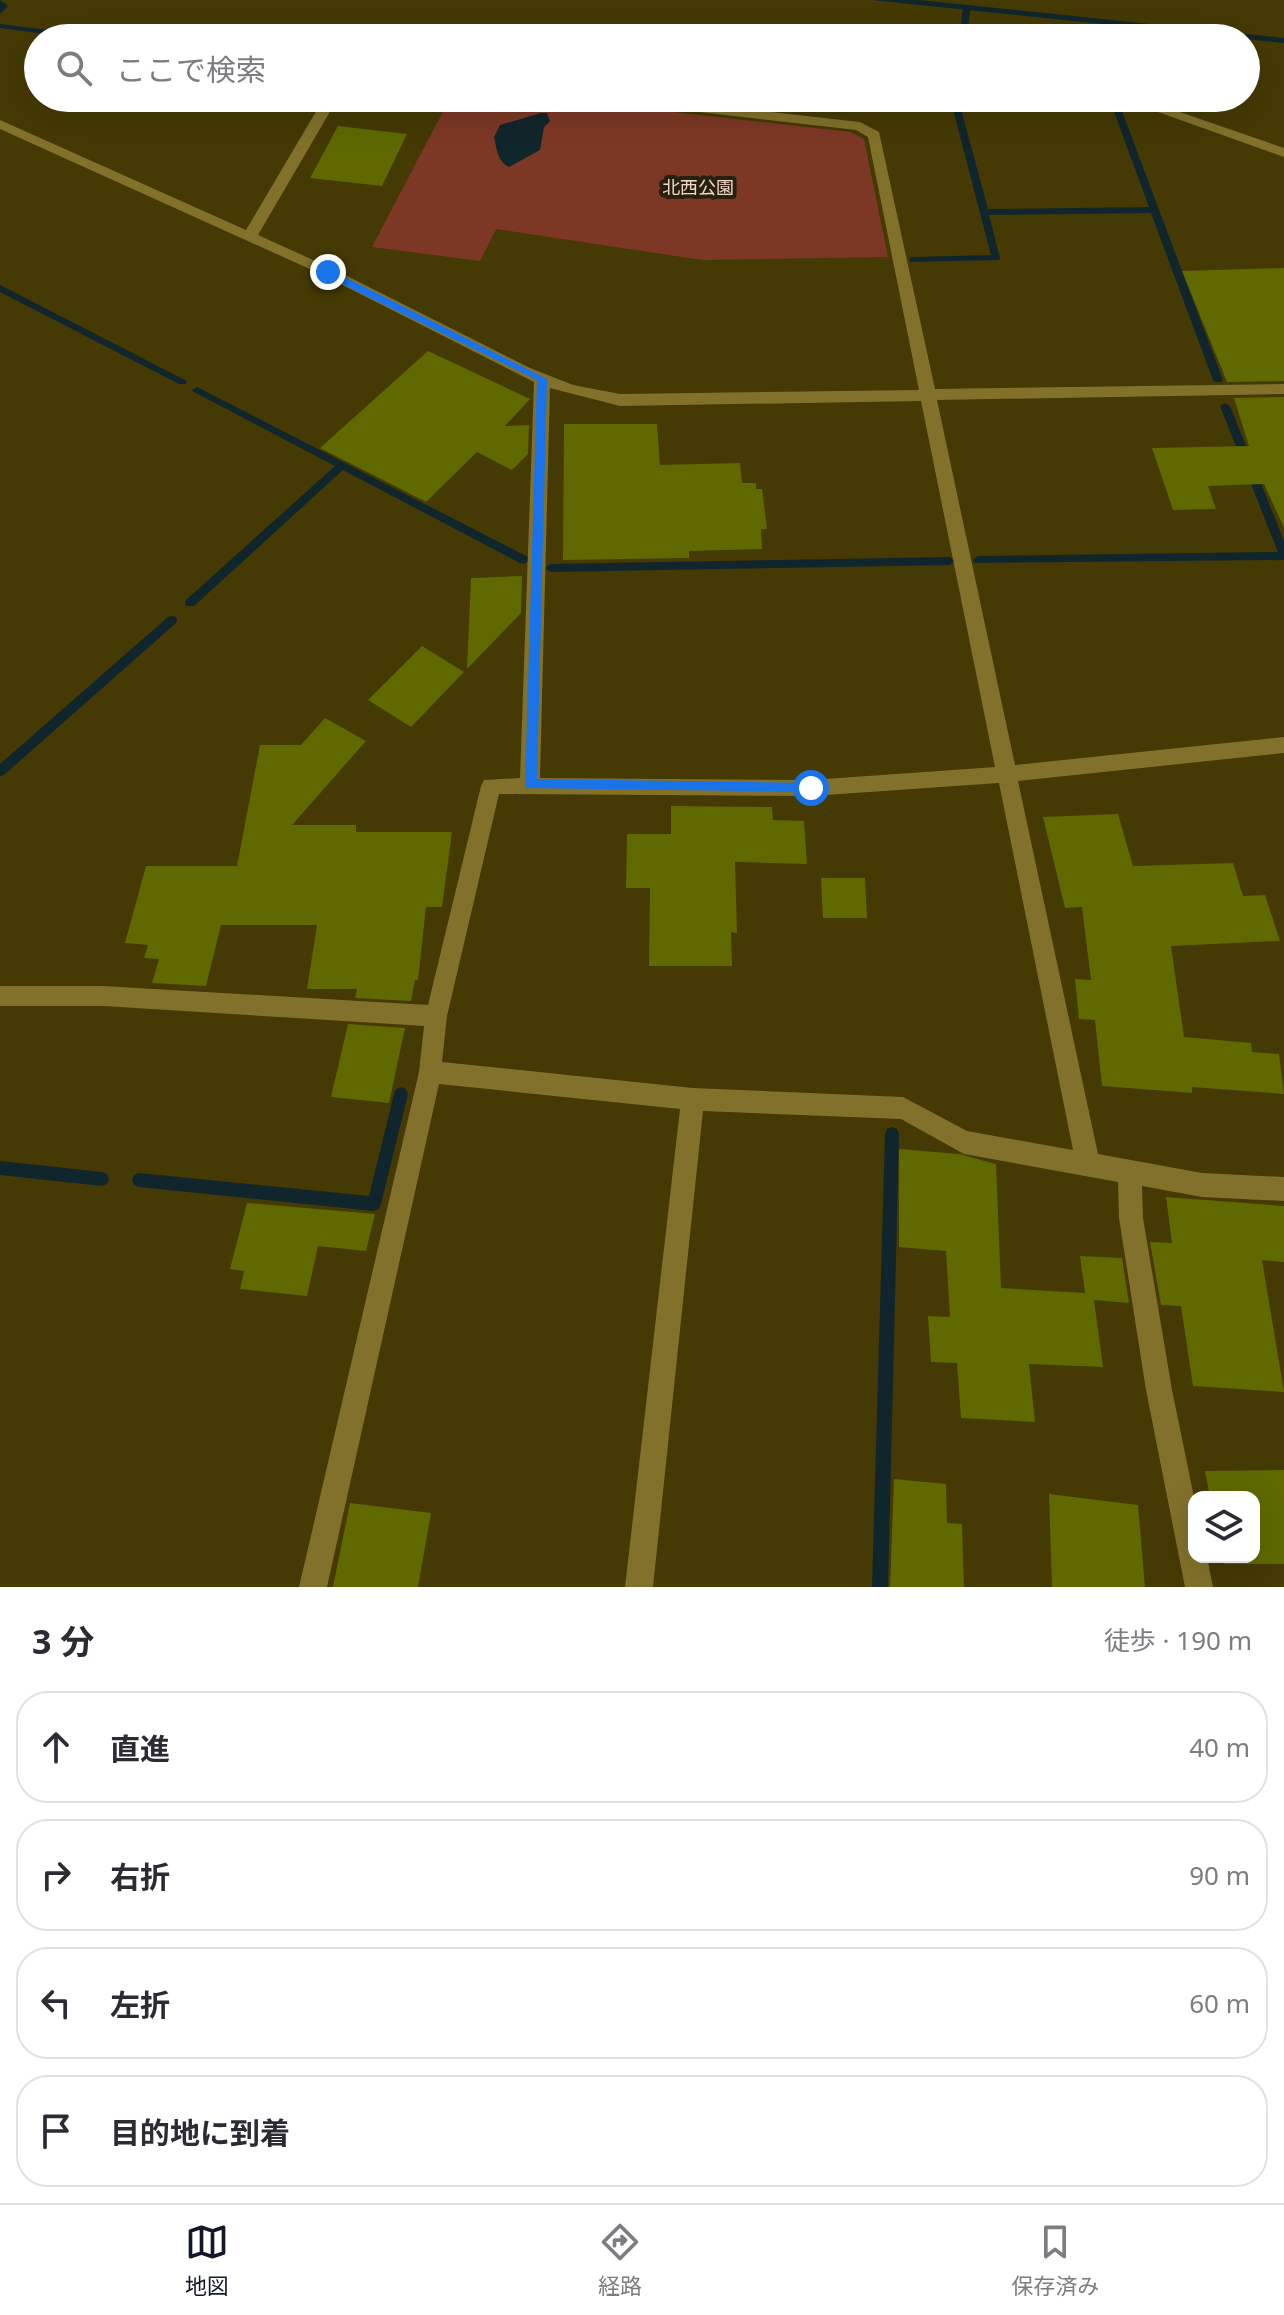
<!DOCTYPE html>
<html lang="ja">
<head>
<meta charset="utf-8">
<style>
	:root { --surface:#fff; --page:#f7f7f7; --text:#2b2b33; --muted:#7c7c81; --line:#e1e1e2; --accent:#111827 }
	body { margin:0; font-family:"Noto Sans","Noto Sans JP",sans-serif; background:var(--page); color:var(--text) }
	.controls { position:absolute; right:24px; bottom:24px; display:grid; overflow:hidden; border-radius:16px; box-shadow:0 8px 32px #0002 }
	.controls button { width:72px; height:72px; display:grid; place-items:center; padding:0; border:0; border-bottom:2px solid var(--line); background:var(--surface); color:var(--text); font:40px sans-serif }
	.stop { position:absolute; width:24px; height:24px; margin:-18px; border:6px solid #1a73e8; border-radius:50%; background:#fff }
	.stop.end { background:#1a73e8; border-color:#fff; box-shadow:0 2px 8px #0008 }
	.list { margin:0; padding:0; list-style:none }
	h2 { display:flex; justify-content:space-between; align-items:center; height:104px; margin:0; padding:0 32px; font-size:34px }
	h2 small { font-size:26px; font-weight:400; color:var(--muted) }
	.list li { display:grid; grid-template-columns:52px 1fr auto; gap:24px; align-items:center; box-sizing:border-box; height:112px; margin:0 16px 16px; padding:0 16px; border:2px solid var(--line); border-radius:32px }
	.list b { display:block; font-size:30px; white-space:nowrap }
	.list em { font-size:26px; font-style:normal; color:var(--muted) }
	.icon { flex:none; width:44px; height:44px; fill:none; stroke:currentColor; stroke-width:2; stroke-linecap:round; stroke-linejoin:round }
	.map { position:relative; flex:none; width:1284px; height:1587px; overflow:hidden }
	.search { position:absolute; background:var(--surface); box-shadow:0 8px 32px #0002; left:24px; right:24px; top:24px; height:88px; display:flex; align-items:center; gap:20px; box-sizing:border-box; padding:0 28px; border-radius:44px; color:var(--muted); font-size:30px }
	.sheet { height:616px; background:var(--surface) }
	nav { display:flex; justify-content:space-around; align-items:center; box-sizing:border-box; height:112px; border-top:2px solid var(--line); background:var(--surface); font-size:22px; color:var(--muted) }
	nav a { display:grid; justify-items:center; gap:4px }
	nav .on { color:var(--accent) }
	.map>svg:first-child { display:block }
	.green { fill:#7d3825 }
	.water { fill:#11262c }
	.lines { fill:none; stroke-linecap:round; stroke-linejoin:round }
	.stream { fill:#11262c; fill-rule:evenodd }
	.building { fill:#5f6900 }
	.minor { fill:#81712b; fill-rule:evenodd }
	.route { fill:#1a73e8 }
	.labels { text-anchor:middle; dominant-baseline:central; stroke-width:8; stroke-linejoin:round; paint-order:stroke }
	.far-park-label { font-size:18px; fill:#f3d6ce; stroke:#26210d }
</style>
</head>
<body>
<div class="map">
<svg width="1284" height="1587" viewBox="0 0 1284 1587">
	<rect width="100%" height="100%" fill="#453904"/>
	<path class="green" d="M450 98H550L851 132 864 139 888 257 702 260 496 229 480 261 372 247Z"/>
	<path class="water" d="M872 0H919L1284 38V43Z
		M541 113H547L550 121 544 127 540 150 509 167C497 161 497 149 494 137L500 125Z"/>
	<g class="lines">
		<path class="stream" d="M0 0 8 6 0 14Z
			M963 8 970 10 967 38H959Z
			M0 24 95 36 99 38H77L0 28Z
			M950 98H958L988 209 1149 207 1109 98H1117L1223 380 1221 382H1215L1213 380 1151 213 989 215 1000 258 999 260 910 262V258L913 257 991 255Z
			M0 285 185 380 187 382 185 384H179L0 292Z
			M197 387 528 557 529 560 524 564 520 563 343 470 194 606H186L185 603 186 600 335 466 194 392 192 390Z
			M1225 403 1230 406 1284 541V560L974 563 973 560 978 556 1278 552 1220 406Z
			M950 557 955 561 950 565 550 572 545 568 550 564Z
			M172 616 176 617 177 620 176 623 4 775 0 776V764L168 617Z
			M401 1087 406 1089 408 1094 381 1204 379 1209 374 1211 139 1187 134 1185 132 1180 134 1175 139 1173 369 1196 394 1094 396 1089Z
			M892 1127 897 1129 899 1134 888 1587H872L885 1134 887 1129Z
			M0 1161 102 1172 107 1174 109 1179 107 1184 102 1186 0 1175Z"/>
	</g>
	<path class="building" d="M338 126 407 134 382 186 310 178Z
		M1284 268V381L1227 382 1182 271Z
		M428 351 530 399 505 426 529 425 528 454 512 470 477 452 426 502 320 448Z
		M1284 397V528L1264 484 1208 486 1216 509 1173 510 1152 448 1249 446 1234 398Z
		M564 424H657L660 465 740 463 742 483H756V489H762L767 529H761L762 549 689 551V558L563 560Z
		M522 576 521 613 467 669 471 578Z
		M422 646 464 672 411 727 368 700Z
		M325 718 366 741 292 825H356V832H452L442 907H426L418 980H415L411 1001 355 998 357 989H307L317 925H221L206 986 152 983 159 959 144 958 148 945 125 943 146 866H237L260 745H301Z
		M671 806 772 807 773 820 804 821 807 864 735 862 737 933 731 932 732 966H649L650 888H626L627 834H671Z
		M1118 814 1133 866 1233 863 1243 896 1265 895 1280 941 1171 946 1184 1037 1251 1043 1252 1052 1279 1054 1284 1094 1192 1087V1093L1102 1086 1095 1020 1079 1019 1075 979 1091 980 1082 907 1065 908 1043 817Z
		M821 878H865L867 918H823Z
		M348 1024 405 1028 389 1103 331 1097Z
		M899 1149 959 1154 996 1164 1001 1288 1085 1293 1080 1256 1122 1258 1129 1303 1094 1300 1103 1367 1029 1364 1035 1422 961 1418 957 1363 931 1362 928 1316 950 1317 946 1251 899 1247Z
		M1166 1197 1284 1206V1262L1262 1260 1284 1392 1193 1386 1181 1306 1161 1305 1150 1242 1172 1243Z
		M247 1203 375 1214 366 1251 318 1246 307 1296 240 1289 244 1271 230 1269Z
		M1284 1470V1564H1224L1223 1557H1254V1497H1210L1205 1471Z
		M894 1479 946 1484 947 1523 962 1524 964 1587H890Z
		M1049 1494 1138 1505 1145 1587H1052Z
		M350 1503 431 1513 418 1587H333Z"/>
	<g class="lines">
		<path class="minor" d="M324 98H338L258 235 333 269 530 368 573 385 620 394 919 390 868 137 856 130 613 102 606 98H648L860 122 879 132 935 389 1284 384V394L937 400 1015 765 1284 737V753L1018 781 1098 1154 1202 1173 1284 1177V1201L1202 1197 1142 1186 1143 1218 1172 1390 1194 1497V1557H1207L1213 1587H1185L1146 1390 1119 1218 1118 1182 964 1154 901 1119 703 1111 653 1587H625L680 1109 439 1084 327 1587H299L419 1072 424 1026 103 1006H0V986H103L428 1005 481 786 484 780 520 778 534 382 323 275 0 129V120L246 230ZM550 388 620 406 921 401 995 767 811 780 540 778ZM999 783 1073 1150 967 1131 903 1097 693 1088 442 1062 447 1016 499 794 811 796Z
			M1119 98H1139L1284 148V157Z"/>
	</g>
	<path class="route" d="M324 270H331L547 379 537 779 811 783 817 788 815 792 525 788 537 380 324 275Z"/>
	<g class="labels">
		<g class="far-park-label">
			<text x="698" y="187">北西公園</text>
		</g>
	</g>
</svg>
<div class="controls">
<button><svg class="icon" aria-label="layers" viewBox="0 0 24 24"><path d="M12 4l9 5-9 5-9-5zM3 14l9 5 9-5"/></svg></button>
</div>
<div class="stop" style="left:811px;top:788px"></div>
<div class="stop end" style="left:328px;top:272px"></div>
<div class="search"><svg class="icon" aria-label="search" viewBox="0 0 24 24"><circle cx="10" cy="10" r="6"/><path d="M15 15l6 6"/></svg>ここで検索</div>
</div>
<section class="sheet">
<h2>3 分<small>徒歩 · 190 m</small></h2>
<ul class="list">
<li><svg class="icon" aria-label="ahead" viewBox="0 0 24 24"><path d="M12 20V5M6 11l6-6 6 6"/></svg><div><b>直進</b></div><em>40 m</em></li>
<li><svg class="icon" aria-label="right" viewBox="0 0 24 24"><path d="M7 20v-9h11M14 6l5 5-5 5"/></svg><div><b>右折</b></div><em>90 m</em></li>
<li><svg class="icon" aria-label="left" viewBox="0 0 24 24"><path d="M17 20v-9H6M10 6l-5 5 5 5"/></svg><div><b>左折</b></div><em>60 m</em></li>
<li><svg class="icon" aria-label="arrive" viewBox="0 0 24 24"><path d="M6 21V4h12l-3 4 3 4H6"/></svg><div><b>目的地に到着</b></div></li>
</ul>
</section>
<nav>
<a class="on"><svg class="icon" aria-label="map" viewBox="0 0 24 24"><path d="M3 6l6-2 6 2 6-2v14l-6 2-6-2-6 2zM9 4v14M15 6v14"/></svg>地図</a>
<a><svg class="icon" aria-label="directions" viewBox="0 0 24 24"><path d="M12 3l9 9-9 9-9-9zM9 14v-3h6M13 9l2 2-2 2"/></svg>経路</a>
<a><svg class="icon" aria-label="saved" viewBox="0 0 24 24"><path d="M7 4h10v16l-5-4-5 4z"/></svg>保存済み</a>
</nav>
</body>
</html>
